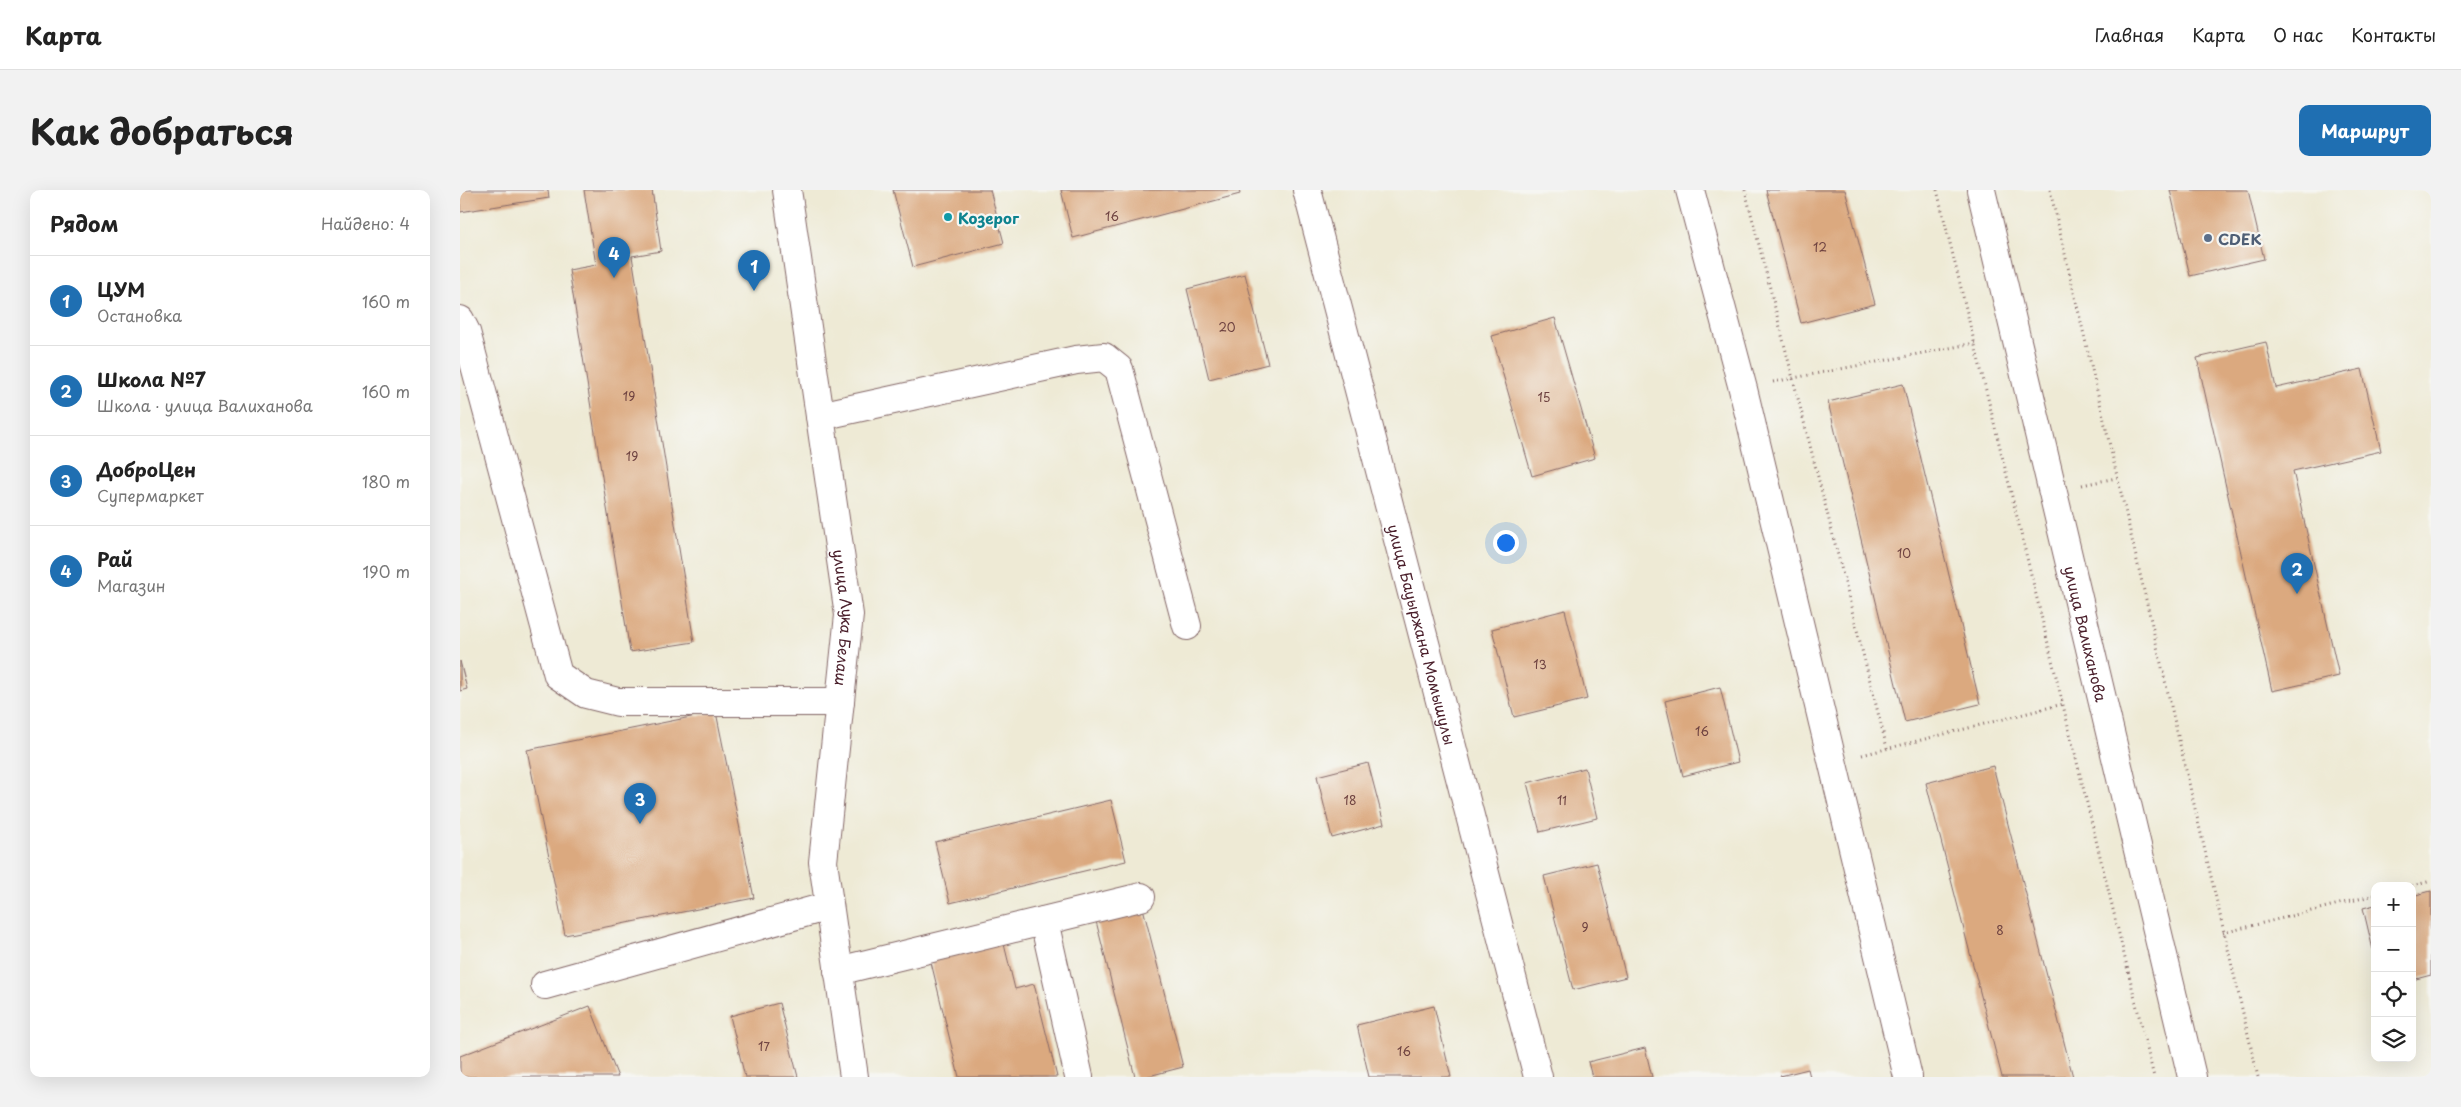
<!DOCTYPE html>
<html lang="ru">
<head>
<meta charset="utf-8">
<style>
	:root { --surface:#fff; --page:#f2f2f2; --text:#222; --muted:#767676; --line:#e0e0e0; --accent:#1f6fb2 }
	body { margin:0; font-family:"Playpen Sans",sans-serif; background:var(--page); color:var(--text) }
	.controls { position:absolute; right:15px; bottom:15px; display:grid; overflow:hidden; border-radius:10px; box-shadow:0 5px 20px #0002 }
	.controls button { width:45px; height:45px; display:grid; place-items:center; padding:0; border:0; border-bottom:1px solid var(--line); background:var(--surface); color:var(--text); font:25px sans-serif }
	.you { position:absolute; left:1045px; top:352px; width:18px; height:18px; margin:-12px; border:4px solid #fff; border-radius:50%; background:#1a73e8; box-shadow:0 0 0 8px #1a73e833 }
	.badge { display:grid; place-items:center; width:32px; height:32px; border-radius:50%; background:var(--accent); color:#fff; font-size:16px; font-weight:700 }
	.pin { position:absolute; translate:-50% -41px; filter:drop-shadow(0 1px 2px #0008) }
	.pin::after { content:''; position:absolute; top:26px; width:18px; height:15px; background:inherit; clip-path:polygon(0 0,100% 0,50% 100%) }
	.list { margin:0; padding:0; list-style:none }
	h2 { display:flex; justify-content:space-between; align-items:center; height:65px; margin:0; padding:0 20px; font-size:21px }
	h2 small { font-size:16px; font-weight:400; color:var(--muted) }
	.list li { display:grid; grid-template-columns:32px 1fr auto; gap:15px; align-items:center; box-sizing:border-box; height:90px; padding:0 20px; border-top:1px solid var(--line) }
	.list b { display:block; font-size:19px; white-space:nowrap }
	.list p { margin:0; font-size:16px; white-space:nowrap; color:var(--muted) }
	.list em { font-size:16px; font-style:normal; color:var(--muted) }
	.icon { flex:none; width:28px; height:28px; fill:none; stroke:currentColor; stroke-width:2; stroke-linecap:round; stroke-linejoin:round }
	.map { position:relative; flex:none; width:1971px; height:887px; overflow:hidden; border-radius:10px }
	header { display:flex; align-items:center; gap:30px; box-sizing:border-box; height:70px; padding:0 25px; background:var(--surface); border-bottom:1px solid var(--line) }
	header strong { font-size:24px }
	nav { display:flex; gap:28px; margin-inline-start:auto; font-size:18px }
	.intro { display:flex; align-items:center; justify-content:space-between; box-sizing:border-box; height:120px; padding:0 30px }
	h1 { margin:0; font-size:35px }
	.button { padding:12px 22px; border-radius:10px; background:var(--accent); color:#fff; font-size:18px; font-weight:700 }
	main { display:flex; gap:30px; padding:0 30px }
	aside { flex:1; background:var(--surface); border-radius:10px; box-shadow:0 5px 20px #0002 }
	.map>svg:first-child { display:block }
	.building { fill:#dba97f }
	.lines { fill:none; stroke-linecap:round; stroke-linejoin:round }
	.minor-casing { stroke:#836666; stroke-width:30 }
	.major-casing { stroke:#836666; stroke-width:30 }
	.path { stroke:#836666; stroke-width:3; stroke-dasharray:1 4; stroke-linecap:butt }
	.minor { stroke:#fff; stroke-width:28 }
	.major { stroke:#fff; stroke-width:28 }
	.culture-dot { fill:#0f9aa8; stroke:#f6f6f2; stroke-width:2 }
	.service-dot { fill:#5c6f8a; stroke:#f6f6f2; stroke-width:2 }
	.labels { text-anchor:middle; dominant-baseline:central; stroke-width:4.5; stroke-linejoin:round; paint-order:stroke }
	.number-label { font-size:12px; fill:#6e4240 }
	.culture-label { font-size:15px; font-weight:bold; fill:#0d838f; stroke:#f6f6f2; text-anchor:start }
	.service-label { font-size:15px; font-weight:bold; fill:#4e5e75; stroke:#f6f6f2; text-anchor:start }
	.street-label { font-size:15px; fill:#4a1f2b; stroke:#f6f6f2 }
</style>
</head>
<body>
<header>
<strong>Карта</strong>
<nav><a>Главная</a><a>Карта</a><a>О нас</a><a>Контакты</a></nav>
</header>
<div class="intro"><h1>Как добраться</h1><a class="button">Маршрут</a></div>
<main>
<aside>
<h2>Рядом<small>Найдено: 4</small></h2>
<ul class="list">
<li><span class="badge">1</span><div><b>ЦУМ</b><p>Остановка</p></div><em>160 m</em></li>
<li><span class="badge">2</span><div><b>Школа №7</b><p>Школа · улица Валиханова</p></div><em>160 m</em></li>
<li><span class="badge">3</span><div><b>ДоброЦен</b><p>Супермаркет</p></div><em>180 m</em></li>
<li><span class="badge">4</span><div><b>Рай</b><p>Магазин</p></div><em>190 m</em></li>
</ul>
</aside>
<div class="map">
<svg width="1971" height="887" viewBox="0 0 1971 887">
	<rect width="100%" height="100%" fill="#f6f6f2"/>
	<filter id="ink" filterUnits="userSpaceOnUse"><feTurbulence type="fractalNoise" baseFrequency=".02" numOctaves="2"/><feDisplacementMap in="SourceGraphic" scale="10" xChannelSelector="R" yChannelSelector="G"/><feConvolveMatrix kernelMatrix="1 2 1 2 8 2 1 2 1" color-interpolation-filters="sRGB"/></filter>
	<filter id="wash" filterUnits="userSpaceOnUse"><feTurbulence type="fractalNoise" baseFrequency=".0096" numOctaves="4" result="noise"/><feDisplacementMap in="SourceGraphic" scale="20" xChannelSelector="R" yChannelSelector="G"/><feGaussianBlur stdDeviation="1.12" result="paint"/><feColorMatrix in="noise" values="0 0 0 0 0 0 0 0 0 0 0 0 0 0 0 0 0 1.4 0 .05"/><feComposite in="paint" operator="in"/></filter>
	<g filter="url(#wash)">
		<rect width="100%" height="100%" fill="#eeead5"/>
		<g id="blocks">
			<path class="building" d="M0 0H88L89 8 0 22Z
				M124 0H192L201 61 172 66 234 452 170 462 109 80 136 75Z
				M433 0H530L544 53 453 77Z
				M601 0H779L780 4 613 48Z
				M1306 0H1385L1415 114 1341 133Z
				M1710 0H1788L1804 69 1730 86Z
				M785 84 808 174 749 189 727 99Z
				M1095 128 1135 268 1072 286 1032 146Z
				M1806 152 1816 198 1902 179 1921 261 1833 281 1879 486 1812 501 1737 168Z
				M1443 194 1520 514 1445 532 1368 212Z
				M1105 420 1127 509 1054 527 1032 439Z
				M0 471 7 499 0 501Z
				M1260 497 1278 572 1223 586 1205 511Z
				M256 522 294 708 105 745 67 560Z
				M908 573 924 634 872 648 857 586Z
				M1533 576 1613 887H1542L1466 593Z
				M1125 578 1137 628 1080 642 1067 593Z
				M651 610 666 671 490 713 475 652Z
				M1137 673 1166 787 1113 800 1084 686Z
				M1971 701V785L1952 790V706Z
				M1915 715V763L1914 764 1903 718Z
				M683 718 723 877 685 887H675L636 731Z
				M542 746 555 799 574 794 597 887H499L469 764Z
				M319 813 338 887H285L270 826Z
				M130 816 158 887H0V866Z
				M974 816 991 887H909L897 835Z
				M1185 858 1192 887H1132L1128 872Z
				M1348 879 1350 887H1320V886Z"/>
		</g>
	</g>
	<g filter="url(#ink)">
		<use href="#blocks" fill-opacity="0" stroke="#836666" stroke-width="1"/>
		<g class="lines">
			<g class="minor-casing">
				<g id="minor">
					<path id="s1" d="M847 0 1078 887"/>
					<path d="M1230 0 1283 199 1448 887"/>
					<path id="s2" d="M1521 0 1732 887"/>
					<path d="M0 130 6 142 98 485 126 504 158 512H380"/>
					<path d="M360 226 616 170 644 167 659 179 727 436"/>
					<path d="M584 731 619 887"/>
					<path d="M378 781 681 707"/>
					<path d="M85 795 369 716"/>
				</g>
			</g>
			<g class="major-casing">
				<g id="major">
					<path id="s3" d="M327 0 389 425 363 672 394 887"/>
				</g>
			</g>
			<path class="path" d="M1285 0 1427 558
				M1477 0 1694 887
				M1590 0 1798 887
				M1313 192 1515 153
				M1622 295 1656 288
				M1402 565 1603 514
				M1952 696 1971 691
				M1763 743 1915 705"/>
			<use href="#minor" class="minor"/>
			<use href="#major" class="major"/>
		</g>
	</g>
	<circle class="culture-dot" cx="488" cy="27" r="5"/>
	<circle class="service-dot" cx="1748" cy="48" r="5"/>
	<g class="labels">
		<g class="number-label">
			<text x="652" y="26">16</text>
			<text x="1360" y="57">12</text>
			<text x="767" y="137">20</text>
			<text x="169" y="206">19</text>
			<text x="1084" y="207">15</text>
			<text x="172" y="266">19</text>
			<text x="1444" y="363">10</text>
			<text x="1080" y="474">13</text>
			<text x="1242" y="541">16</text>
			<text x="890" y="610">18</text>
			<text x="1102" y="610">11</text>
			<text x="1125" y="737">9</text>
			<text x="1540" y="740">8</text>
			<text x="304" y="856">17</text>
			<text x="944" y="861">16</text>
		</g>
		<g class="culture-label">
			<text x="498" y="27">Козерог</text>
		</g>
		<g class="service-label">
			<text x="1758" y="48">CDEK</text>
		</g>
		<g class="street-label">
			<text stroke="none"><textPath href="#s3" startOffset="432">улица Лука Белаш</textPath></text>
			<text stroke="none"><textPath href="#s1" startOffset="459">улица Бауыржана Момышулы</textPath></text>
			<text stroke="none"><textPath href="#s2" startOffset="456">улица Валиханова</textPath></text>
		</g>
	</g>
</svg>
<div class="controls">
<button>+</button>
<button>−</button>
<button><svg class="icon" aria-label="locate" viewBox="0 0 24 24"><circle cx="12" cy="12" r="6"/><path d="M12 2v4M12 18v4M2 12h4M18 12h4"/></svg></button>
<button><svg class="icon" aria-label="layers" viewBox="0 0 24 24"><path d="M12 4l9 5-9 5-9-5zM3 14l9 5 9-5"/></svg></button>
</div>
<div class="you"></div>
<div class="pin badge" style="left:294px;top:101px">1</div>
<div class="pin badge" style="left:1837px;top:404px">2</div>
<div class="pin badge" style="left:180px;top:634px">3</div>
<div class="pin badge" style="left:154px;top:88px">4</div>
</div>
</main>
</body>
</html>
